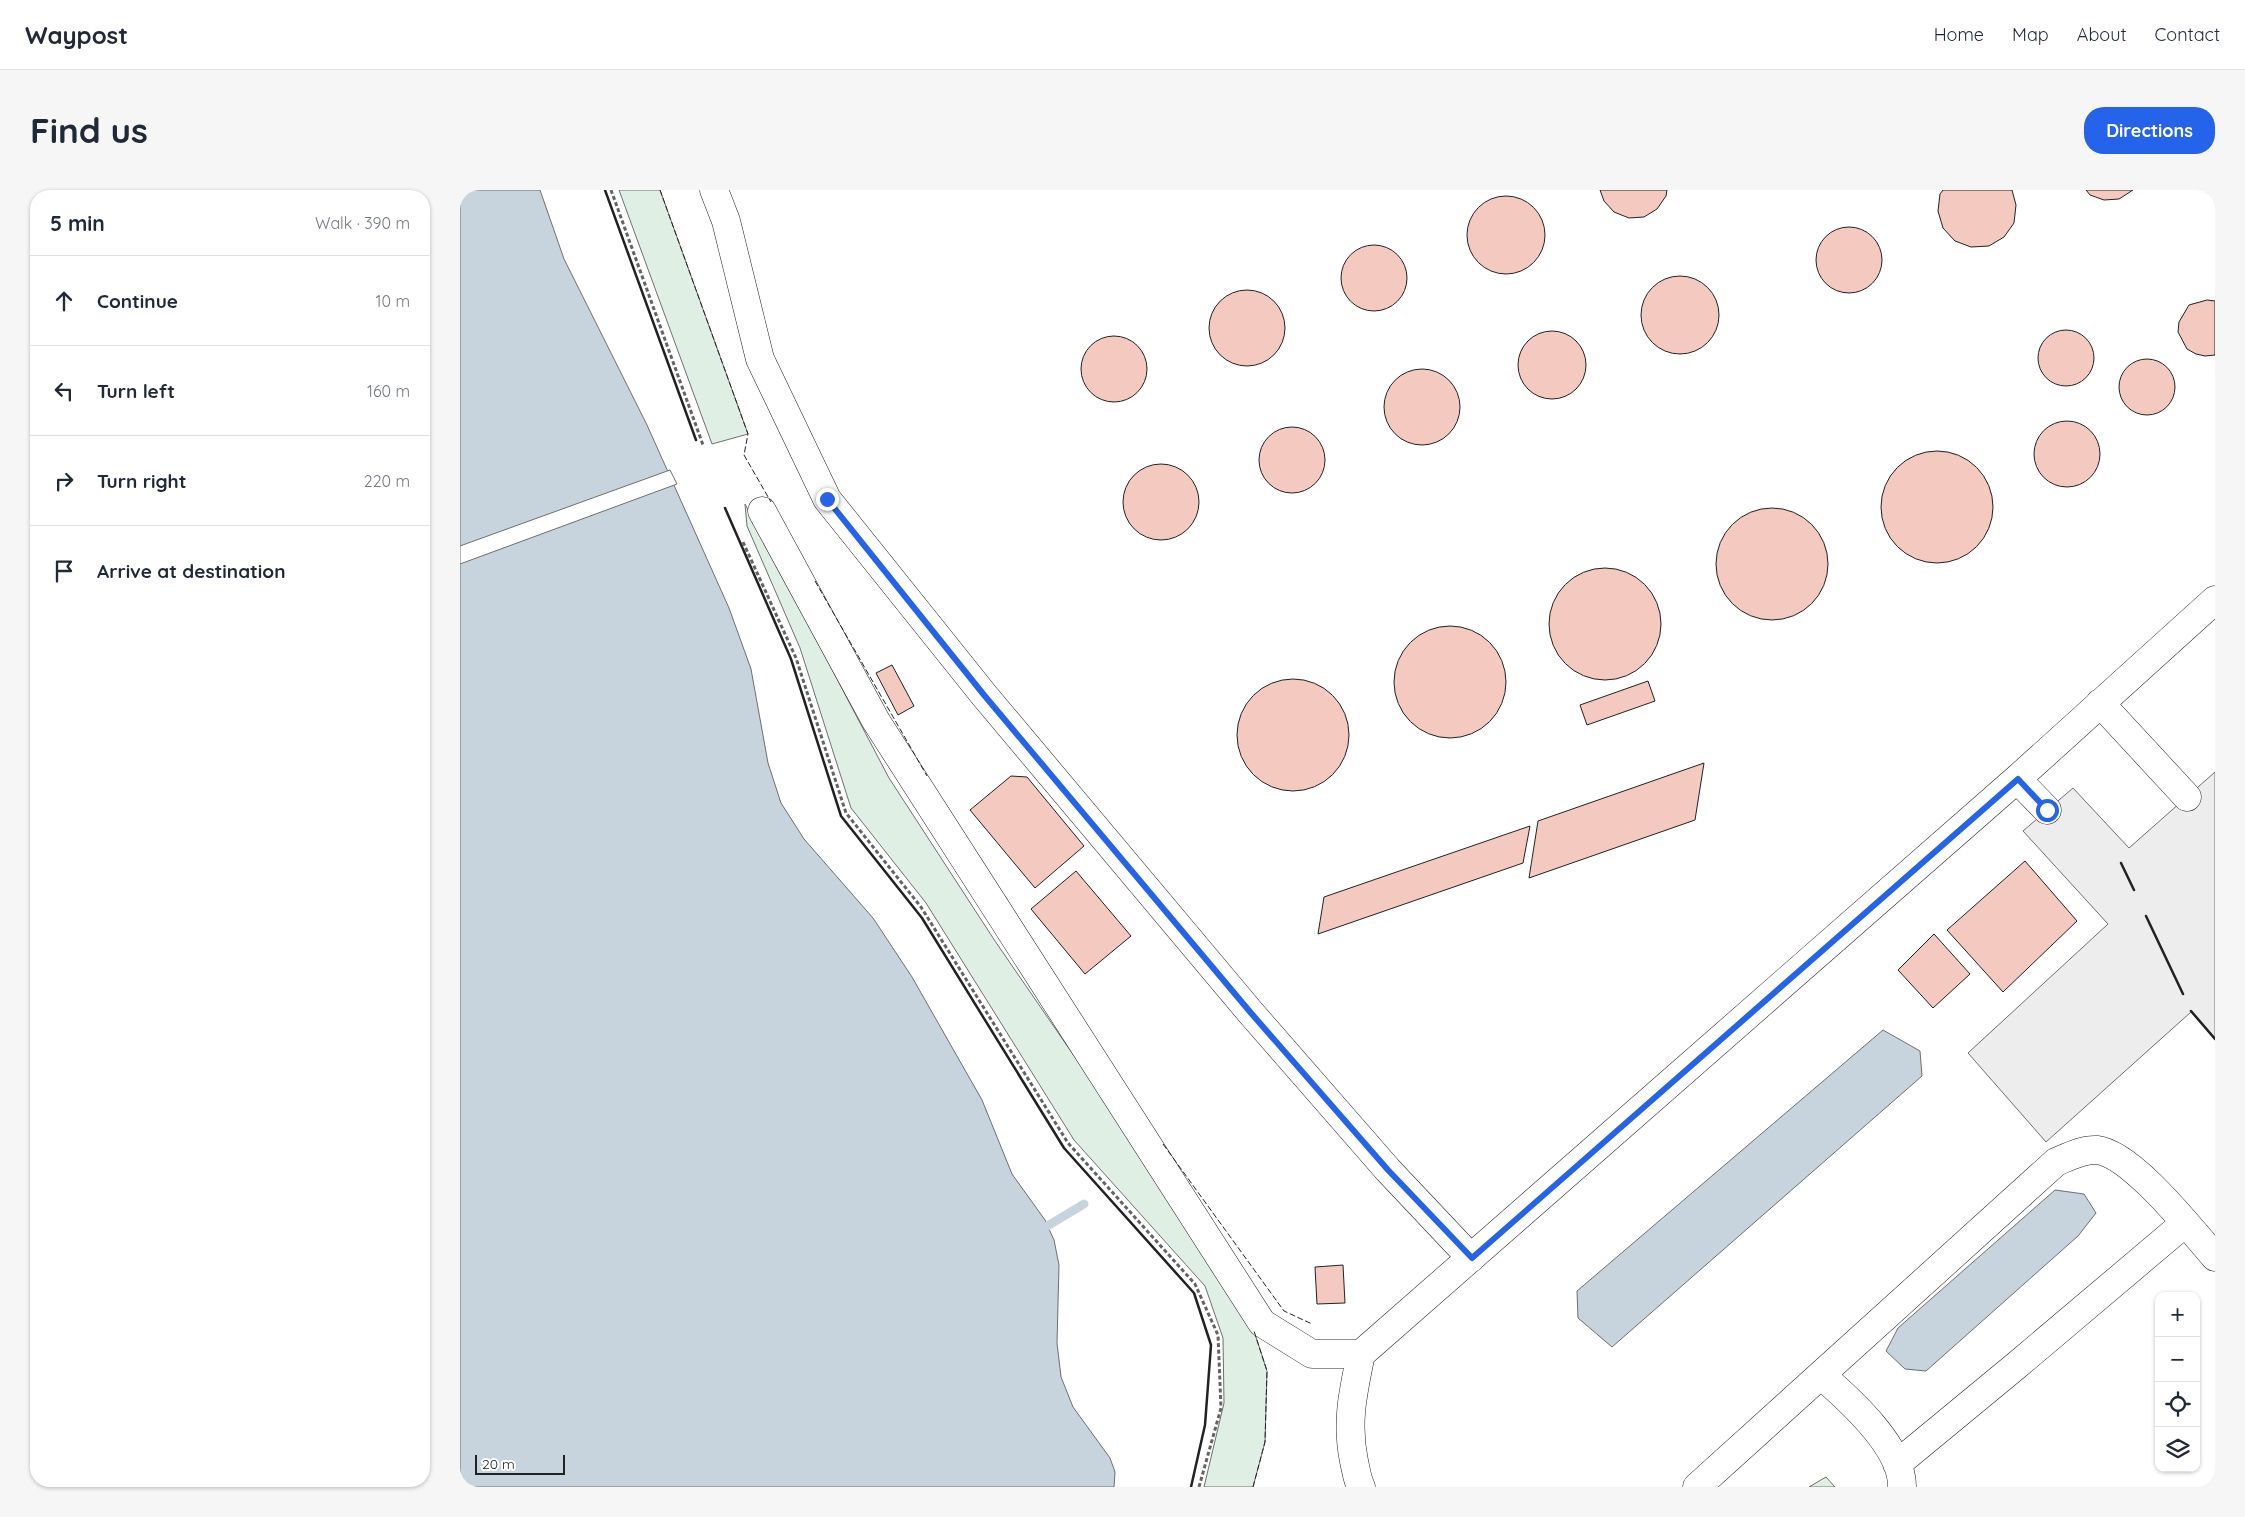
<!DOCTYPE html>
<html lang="en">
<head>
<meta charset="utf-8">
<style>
	:root { --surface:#fff; --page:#f6f6f7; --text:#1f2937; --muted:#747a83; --line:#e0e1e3; --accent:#2563eb }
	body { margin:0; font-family:Quicksand,sans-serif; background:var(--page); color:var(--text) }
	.controls { position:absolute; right:15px; bottom:15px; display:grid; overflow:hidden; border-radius:10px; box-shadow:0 1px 4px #0004 }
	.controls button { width:45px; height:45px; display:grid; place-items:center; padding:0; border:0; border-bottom:1px solid var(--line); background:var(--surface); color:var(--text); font:25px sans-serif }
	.scale { position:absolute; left:15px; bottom:12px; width:90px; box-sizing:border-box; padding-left:5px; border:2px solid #222; border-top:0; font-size:14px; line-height:18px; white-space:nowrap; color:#222; -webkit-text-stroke:4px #fff; paint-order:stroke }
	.stop { position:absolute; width:15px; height:15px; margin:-11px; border:4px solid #2563eb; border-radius:50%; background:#fff }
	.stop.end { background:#2563eb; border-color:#fff; box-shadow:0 1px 5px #0008 }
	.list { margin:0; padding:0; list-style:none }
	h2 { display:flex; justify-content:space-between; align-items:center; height:65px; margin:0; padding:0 20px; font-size:21px }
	h2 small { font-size:16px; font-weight:400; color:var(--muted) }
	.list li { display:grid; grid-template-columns:32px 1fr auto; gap:15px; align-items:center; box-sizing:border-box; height:90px; padding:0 20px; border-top:1px solid var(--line) }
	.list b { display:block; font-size:19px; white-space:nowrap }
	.list em { font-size:16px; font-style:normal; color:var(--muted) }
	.icon { flex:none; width:28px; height:28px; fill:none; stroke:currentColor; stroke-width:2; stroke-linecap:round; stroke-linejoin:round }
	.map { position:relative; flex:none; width:1755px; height:1297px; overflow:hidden; border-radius:20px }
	header { display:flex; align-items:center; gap:30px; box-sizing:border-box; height:70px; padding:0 25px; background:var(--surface); border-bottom:1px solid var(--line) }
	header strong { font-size:24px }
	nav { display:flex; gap:28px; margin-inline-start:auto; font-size:18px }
	.intro { display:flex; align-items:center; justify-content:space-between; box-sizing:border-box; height:120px; padding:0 30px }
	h1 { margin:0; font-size:35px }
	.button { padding:12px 22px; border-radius:20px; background:var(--accent); color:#fff; font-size:18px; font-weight:700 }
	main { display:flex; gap:30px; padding:0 30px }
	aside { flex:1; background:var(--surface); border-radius:20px; box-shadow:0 1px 4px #0004 }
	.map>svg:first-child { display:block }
	.green { fill:#e0efe3; stroke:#6f6f6f }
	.parking { fill:#ededed; stroke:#6f6f6f }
	.water { fill:#c7d3dd; stroke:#6f6f6f }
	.pier { fill:#fff; stroke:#6f6f6f }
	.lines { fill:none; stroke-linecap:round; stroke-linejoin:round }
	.stream { stroke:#c7d3dd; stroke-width:9 }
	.building { fill:#f3c9c0; stroke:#222 }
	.minor-casing { stroke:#222; stroke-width:29 }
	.path { stroke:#646464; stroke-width:3; stroke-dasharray:4 2.5; stroke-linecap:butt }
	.minor { stroke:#fff; stroke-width:28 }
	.fence { stroke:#222; stroke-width:1; stroke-dasharray:6 2.5; stroke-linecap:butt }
	.wall { stroke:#222; stroke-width:2.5 }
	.route { stroke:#2563eb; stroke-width:6 }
</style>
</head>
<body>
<header>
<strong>Waypost</strong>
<nav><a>Home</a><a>Map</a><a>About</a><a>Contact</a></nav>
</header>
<div class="intro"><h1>Find us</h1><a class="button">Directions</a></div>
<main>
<aside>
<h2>5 min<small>Walk · 390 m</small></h2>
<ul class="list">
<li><svg class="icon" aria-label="ahead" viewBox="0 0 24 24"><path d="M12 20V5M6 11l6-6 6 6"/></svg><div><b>Continue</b></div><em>10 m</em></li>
<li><svg class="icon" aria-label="left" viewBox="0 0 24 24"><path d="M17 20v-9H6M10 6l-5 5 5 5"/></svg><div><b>Turn left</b></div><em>160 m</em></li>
<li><svg class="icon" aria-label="right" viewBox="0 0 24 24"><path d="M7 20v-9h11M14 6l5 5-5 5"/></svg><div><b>Turn right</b></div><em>220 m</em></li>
<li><svg class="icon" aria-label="arrive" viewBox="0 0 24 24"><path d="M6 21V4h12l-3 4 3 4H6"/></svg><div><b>Arrive at destination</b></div></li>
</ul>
</aside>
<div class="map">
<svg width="1755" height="1297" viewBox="0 0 1755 1297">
	<rect width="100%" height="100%" fill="#fff"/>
	<path class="green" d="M159 0H200L288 244 252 254Z
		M285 314 429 588 535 751 650 918 795 1144 807 1181 805 1252 793 1297H744L764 1213 763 1148 745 1096 614 950 466 713 391 618 340 458 287 336Z
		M1366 1287 1375 1297H1349Z"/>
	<path class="parking" d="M1755 582V849L1731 822 1586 952 1508 863 1648 734 1563 641 1613 598 1669 658Z"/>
	<path class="water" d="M0 0H80L104 69 187 235 269 418 291 479 308 573 321 613 344 649 413 728 452 787 522 910 552 984 585 1030 594 1050 599 1075 597 1153 601 1187 613 1217 650 1268 655 1282 654 1297H0Z
		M1423 840 1460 861 1462 886 1152 1157 1118 1128 1117 1101Z
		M1595 1000 1624 1004 1636 1023 1618 1046 1466 1181 1445 1179 1426 1161 1438 1138Z"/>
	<path class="pier" d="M210 280 217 294 0 374V356Z"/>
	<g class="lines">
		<path class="stream" d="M579 1041 624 1014"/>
	</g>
	<path class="building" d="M1140 0H1207L1206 6 1197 19 1184 27 1169 28 1154 22 1144 11Z
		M1483 0H1552L1556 15 1554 33 1544 47 1529 56 1511 57 1495 51 1483 38 1478 21 1480 4Z
		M1626 0H1673L1659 9 1644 10 1630 5Z
		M1007 45a39 39 0 1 1 78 0a39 39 0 1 1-78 0Z
		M1356 70a33 33 0 1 1 66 0a33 33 0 1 1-66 0Z
		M881 88a33 33 0 1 1 66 0a33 33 0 1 1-66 0Z
		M1181 125a39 39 0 1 1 78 0a39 39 0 1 1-78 0Z
		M749 138a38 38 0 1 1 76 0a38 38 0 1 1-76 0Z
		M1747 110 1755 111V165L1745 166 1736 164 1727 159 1718 142 1719 132 1729 115Z
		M1578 168a28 28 0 1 1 56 0a28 28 0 1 1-56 0Z
		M1058 175a34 34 0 1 1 68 0a34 34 0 1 1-68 0Z
		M621 179a33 33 0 1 1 66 0a33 33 0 1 1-66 0Z
		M1659 197a28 28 0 1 1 56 0a28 28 0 1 1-56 0Z
		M924 217a38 38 0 1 1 76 0a38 38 0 1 1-76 0Z
		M1574 264a33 33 0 1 1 66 0a33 33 0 1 1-66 0Z
		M799 270a33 33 0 1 1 66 0a33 33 0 1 1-66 0Z
		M1421 317a56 56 0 1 1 112 0a56 56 0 1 1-112 0Z
		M663 312a38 38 0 1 1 76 0a38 38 0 1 1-76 0Z
		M1256 374a56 56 0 1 1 112 0a56 56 0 1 1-112 0Z
		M1089 434a56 56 0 1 1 112 0a56 56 0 1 1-112 0Z
		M934 492a56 56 0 1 1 112 0a56 56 0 1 1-112 0Z
		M432 475 454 516 438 525 416 483Z
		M777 545a56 56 0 1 1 112 0a56 56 0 1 1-112 0Z
		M1188 491 1195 511 1127 535 1120 515Z
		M1244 573 1235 630 1069 688 1078 631Z
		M551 586 567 587 624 656 575 698 510 620Z
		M1070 636 1063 673 858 744 864 707Z
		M1565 671 1617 731 1543 802 1487 740Z
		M616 681 671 746 625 784 571 719Z
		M1474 744 1510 784 1473 818 1438 780Z
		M883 1075 885 1113 857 1114 855 1077Z"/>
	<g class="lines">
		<g class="minor-casing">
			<path id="minor" d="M254 0 266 31 300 169 367 309 524 505 791 823 928 980 1011 1068
				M302 321 416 531 802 1133 852 1164H901L1557 589 1755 410
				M1640 513 1727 607
				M1557 589 1587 620
				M1362 1186C1390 1210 1443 1258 1442 1297
				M1437 1274 1557 1175 1725 1033
				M901 1297C897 1289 896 1280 894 1271 886 1233 893 1202 901 1164
				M1237 1297 1596 972C1608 967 1623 959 1637 960 1672 964 1731 1040 1755 1067"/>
		</g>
		<path class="path" d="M151 0 243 255
			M283 352 336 468 386 623 461 717 608 953 735 1094 758 1145 761 1218 739 1297"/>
		<use href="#minor" class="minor"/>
		<path class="fence" d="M200 0 288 244 284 265 311 312
			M355 391 467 586
			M703 954 824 1121 852 1134
			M793 1297 805 1252 807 1181 794 1141"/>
		<path class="wall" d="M145 0 236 250
			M265 318 331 469 381 626 462 728 604 958 734 1103 751 1155 745 1235 731 1297
			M1661 673 1674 700
			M1686 726 1723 804
			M1731 821 1755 849"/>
	</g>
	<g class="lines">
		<path class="route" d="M367 309 524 505 791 823 928 980 1012 1068 1558 589 1587 620"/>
	</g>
</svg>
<div class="controls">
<button>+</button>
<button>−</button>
<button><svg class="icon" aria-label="locate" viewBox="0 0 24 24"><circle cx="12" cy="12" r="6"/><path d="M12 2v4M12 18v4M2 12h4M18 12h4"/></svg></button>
<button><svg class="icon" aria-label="layers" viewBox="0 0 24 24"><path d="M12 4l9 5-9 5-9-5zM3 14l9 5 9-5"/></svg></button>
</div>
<div class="scale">20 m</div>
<div class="stop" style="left:1587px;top:620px"></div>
<div class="stop end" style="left:367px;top:309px"></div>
</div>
</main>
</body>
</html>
